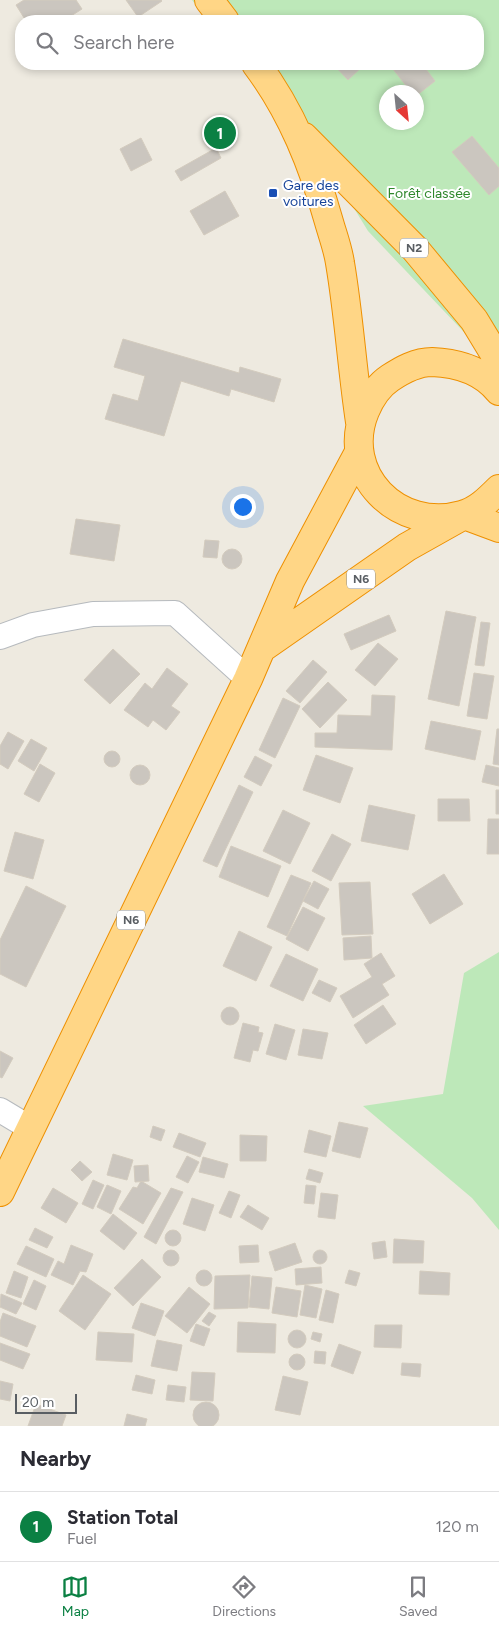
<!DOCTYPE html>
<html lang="en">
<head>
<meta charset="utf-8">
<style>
	:root { --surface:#fff; --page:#f2f2f3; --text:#2b2b33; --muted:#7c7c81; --line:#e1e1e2; --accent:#0b8043 }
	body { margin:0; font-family:Figtree,sans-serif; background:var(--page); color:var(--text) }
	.compass { position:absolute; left:379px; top:85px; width:45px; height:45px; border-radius:50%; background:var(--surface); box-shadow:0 2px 8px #0003; rotate:153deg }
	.scale { position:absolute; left:15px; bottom:12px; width:62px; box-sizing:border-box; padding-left:5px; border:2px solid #595e63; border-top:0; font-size:14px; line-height:18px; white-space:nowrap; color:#595e63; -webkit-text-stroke:4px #fff; paint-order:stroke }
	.you { position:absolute; left:242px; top:506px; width:18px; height:18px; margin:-12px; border:4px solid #fff; border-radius:50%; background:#1a73e8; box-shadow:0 0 0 8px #1a73e833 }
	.badge { display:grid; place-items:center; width:32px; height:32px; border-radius:50%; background:var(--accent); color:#fff; font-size:16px; font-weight:700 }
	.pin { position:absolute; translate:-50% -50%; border:2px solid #fff; box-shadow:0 1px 5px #0006 }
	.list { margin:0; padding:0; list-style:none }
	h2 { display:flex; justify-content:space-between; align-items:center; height:65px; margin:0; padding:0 20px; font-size:21px }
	h2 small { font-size:16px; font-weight:400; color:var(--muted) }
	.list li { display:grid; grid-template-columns:32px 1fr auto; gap:15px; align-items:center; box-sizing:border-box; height:70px; padding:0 20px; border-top:1px solid var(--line) }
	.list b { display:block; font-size:19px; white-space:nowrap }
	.list p { margin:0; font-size:16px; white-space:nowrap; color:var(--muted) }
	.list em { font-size:16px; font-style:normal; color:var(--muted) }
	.icon { flex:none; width:28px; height:28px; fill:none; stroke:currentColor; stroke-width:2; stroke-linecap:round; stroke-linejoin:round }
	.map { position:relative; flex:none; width:499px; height:1426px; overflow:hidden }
	.search { position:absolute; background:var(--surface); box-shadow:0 2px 8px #0003; left:15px; right:15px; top:15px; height:55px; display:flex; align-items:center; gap:12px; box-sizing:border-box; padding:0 18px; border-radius:20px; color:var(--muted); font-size:19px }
	.sheet { height:135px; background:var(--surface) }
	nav { display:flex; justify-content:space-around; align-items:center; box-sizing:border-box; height:70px; border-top:1px solid var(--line); background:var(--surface); font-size:14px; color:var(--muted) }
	nav a { display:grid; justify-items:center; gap:2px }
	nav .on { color:var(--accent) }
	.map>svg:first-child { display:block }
	.green { fill:#bde8b9; fill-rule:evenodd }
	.building { fill:#cbc6bf; stroke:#d3cbbe }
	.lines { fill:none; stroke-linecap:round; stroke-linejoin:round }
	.minor-casing { stroke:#b6babe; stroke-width:26 }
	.highway-casing { stroke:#ee9000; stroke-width:30 }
	.minor { stroke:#fff; stroke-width:24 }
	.highway { stroke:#ffd686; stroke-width:28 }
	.transit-dot { fill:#1a4fb4; stroke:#fff; stroke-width:2 }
	.labels { text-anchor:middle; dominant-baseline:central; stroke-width:4; stroke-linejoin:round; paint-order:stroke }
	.shield { fill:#fff; stroke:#8b8e92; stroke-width:1 }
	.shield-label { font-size:12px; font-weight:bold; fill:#595e63 }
	.transit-label { font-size:14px; fill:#164399; stroke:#fff; text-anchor:start }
	.park-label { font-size:14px; fill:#2f872c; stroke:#fff }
</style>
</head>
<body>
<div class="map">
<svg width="499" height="1426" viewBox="0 0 499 1426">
	<rect width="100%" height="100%" fill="#eeeae0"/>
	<path class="green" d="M192 0H499V369L368 231 315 145 279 116 240 64H478V21H208ZM386 92H416V122H386Z
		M499 952V1230L472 1198 363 1106 443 1094 464 973Z"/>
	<path class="building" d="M24 0H76L82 9 63 21H26L16 5Z
		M126 0H161L162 1 138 17Z
		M333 64H365L348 80Z
		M389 64H422L435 81 416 96V92H411Z
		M472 136 499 168V186L489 195 452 152Z
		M141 138 152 160 131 171 120 149Z
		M216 148 221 158 181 181 175 171Z
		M225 191 239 216 204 235 190 211Z
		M123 339 239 373 240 367 281 379 274 402 231 389 229 396 181 381 164 436 105 419 113 394 138 401 145 376 114 367Z
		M76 519 120 525 114 561 70 554Z
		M205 540 219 541 217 558 203 557Z
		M222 559a10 10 0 1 1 20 0a10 10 0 1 1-20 0Z
		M446 611 476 617 459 706 428 699Z
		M389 615 396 631 351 650 344 634Z
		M481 622 490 623 484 666 475 665Z
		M378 643 398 659 375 686 355 670Z
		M113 649 140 674 110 704 84 680Z
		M313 660 327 672 300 703 286 691Z
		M167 668 188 684 171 706 180 712 166 730 153 720 148 727 124 710 145 683 152 689Z
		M474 673 494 676 487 719 467 716Z
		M328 682 347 700 320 728 302 709Z
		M372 695 395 696 392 750 315 747V733H337L338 715 371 716Z
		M283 698 300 706 275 758 259 750Z
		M431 721 481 731 475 760 425 749Z
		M497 729H499V765L493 764Z
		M8 732 24 741 8 769 0 764V746Z
		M31 739 47 748 34 771 18 761Z
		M104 759a8 8 0 1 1 16 0a8 8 0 1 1-16 0Z
		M316 755 353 768 340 803 303 790Z
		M255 756 272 765 261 786 244 777Z
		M40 764 55 773 39 802 24 794Z
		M486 765 499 768V786L482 782Z
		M130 775a10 10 0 1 1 20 0a10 10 0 1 1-20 0Z
		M239 785 253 792 217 867 203 861Z
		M496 790H499V814H496Z
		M438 799H469L470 821H438Z
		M369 805 415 815 408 850 361 841Z
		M283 810 310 823 290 864 263 851Z
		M488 819H499V854H487Z
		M15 832 44 840 33 879 4 871Z
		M332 834 351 844 331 881 312 871Z
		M231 846 281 866 268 897 219 877Z
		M444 874 463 904 430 924 412 894Z
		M291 875 311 883 287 936 267 927Z
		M314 881 329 889 318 909 303 901Z
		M370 882 373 934 342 935 339 883Z
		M26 886 66 906 26 987 0 974V940Z
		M303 907 325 918 308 951 286 939Z
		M239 931 272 947 256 981 223 966Z
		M371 936 372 958 344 960 343 938Z
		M381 953 395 976 382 984 389 995 353 1018 340 996 372 977 364 964Z
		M286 954 318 969 303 1001 270 986Z
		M319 980 337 988 330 1002 312 993Z
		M383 1005 396 1024 366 1044 354 1025Z
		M221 1016a9 9 0 1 1 18 0a9 9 0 1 1-18 0Z
		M243 1023 259 1027 258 1032 263 1033 258 1051 253 1050 250 1062 234 1058Z
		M275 1024 295 1030 286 1060 266 1054Z
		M303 1029 328 1033 322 1059 298 1055Z
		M0 1051 13 1058 2 1078 0 1077Z
		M339 1122 368 1128 360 1158 332 1151Z
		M153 1126 165 1130 161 1141 150 1137Z
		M309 1130 331 1136 326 1157 304 1152Z
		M179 1133 206 1143 200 1157 173 1147Z
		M240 1135 267 1136 266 1161H240Z
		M113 1154 133 1160 127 1180 107 1175Z
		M187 1156 199 1162 188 1183 176 1177Z
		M203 1157 228 1164 224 1178 199 1172Z
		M80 1161 92 1172 82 1181 71 1170Z
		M148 1165 149 1181 135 1182 134 1166Z
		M309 1169 323 1173 320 1183 306 1179Z
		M93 1180 104 1185 93 1209 82 1204Z
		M141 1181 161 1193 143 1224 119 1209 133 1187 137 1188Z
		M107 1185 121 1191 111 1214 97 1207Z
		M306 1185 316 1186 314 1204 304 1203Z
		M53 1188 78 1203 66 1223 41 1208Z
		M171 1188 183 1192 156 1244 144 1237Z
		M229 1191 240 1195 231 1218 219 1213Z
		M321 1193 338 1195 335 1219 318 1217Z
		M192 1198 214 1205 205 1231 183 1224Z
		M248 1205 269 1218 262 1230 240 1217Z
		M113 1214 137 1233 124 1250 100 1231Z
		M35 1228 53 1237 47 1248 29 1240Z
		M165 1238a8 8 0 1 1 16 0a8 8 0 1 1-16 0Z
		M394 1239 424 1241 423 1263H393Z
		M385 1241 387 1257 374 1259 372 1243Z
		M295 1243 302 1262 275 1271 269 1252Z
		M71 1245 93 1254 86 1272 80 1271 73 1285 51 1275 58 1261 64 1264Z
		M258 1245 259 1262 240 1263 239 1246Z
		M26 1246 54 1259 46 1277 17 1264Z
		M163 1258a8 8 0 1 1 16 0a8 8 0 1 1-16 0Z
		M313 1257a7 7 0 1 1 14 0a7 7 0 1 1-14 0Z
		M142 1259 161 1277 133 1306 114 1288Z
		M321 1267 322 1283 296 1285 295 1269Z
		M349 1270 360 1273 356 1286 345 1283Z
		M196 1278a8 8 0 1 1 16 0a8 8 0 1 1-16 0Z
		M14 1271 28 1277 21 1298 6 1293Z
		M420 1271 450 1273 449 1295 419 1294Z
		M83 1275 111 1294 85 1330 59 1311Z
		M250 1275 248 1308 214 1309 215 1276Z
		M252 1276 272 1278 269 1309 249 1307Z
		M34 1280 46 1286 36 1310 23 1304Z
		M305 1285 322 1289 316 1318 300 1315Z
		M189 1287 210 1304 187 1333 165 1316Z
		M276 1287 301 1291 297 1317 272 1313Z
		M326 1290 339 1294 333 1323 319 1320Z
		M1 1294 22 1303 16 1314 0 1307Z
		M141 1303 164 1311 155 1336 132 1328Z
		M209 1312 216 1316 209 1326 202 1321Z
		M3 1313 36 1326 27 1347 0 1336V1322Z
		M238 1322 276 1324 275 1353 237 1352Z
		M196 1324 210 1329 204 1346 190 1341Z
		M375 1325H402L401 1348 374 1347Z
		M288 1339a9 9 0 1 1 18 0a9 9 0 1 1-18 0Z
		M98 1332 134 1334 132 1362 96 1360Z
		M313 1332 322 1334 320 1342 311 1339Z
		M157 1340 182 1345 177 1371 151 1366Z
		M0 1343 30 1354 23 1369 0 1360Z
		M339 1344 361 1352 353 1374 331 1366Z
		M315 1351 326 1352 325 1364 314 1363Z
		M289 1362a8 8 0 1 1 16 0a8 8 0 1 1-16 0Z
		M402 1363 421 1364 420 1377 401 1375Z
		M192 1372 215 1373 213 1401 190 1400Z
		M136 1375 155 1380 152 1394 132 1390Z
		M283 1376 308 1382 300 1415 275 1410Z
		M0 1381 13 1384 10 1401 0 1399Z
		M168 1385 186 1387 184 1402 166 1400Z
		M193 1415a13 13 0 1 1 26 0a13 13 0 1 1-26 0Z
		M36 1404 66 1415 62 1426H28Z
		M127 1414 147 1419 145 1426H124Z"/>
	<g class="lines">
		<g class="minor-casing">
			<path id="minor" d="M0 637 33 625 93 614 175 613 248 679
				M0 1110 30 1128"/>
		</g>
		<g class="highway-casing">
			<path id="highway" d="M209 0 225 21
				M256 64C292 112 313 165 329 222 333 236 338 249 340 263 349 316 352 369 360 422
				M304 137 415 249 474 320 494 353 498 367 493 384
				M499 391C482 370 458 363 432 362 416 362 402 370 390 378 378 386 370 399 365 411 339 474 398 533 462 515 477 511 488 500 499 489
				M262 648 407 547 464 515 499 528
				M0 1192 248 679 290 581 359 452"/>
		</g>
		<use href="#minor" class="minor"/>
		<use href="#highway" class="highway"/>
	</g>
	<rect class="transit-dot" x="268" y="188" width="10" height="10" rx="2.5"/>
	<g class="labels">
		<g class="shield">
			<rect x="400" y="238.5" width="28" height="19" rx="4"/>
			<rect x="347" y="569.5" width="28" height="19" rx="4"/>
			<rect x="117" y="910.5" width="28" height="19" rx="4"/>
		</g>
		<g class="shield-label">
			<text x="414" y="248">N2</text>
			<text x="361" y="579">N6</text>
			<text x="131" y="920">N6</text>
		</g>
		<g class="transit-label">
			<text x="283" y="185">Gare des<tspan x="283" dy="16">voitures</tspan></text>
		</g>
		<g class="park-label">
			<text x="429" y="193">Forêt classée</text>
		</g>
	</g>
</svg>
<svg class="compass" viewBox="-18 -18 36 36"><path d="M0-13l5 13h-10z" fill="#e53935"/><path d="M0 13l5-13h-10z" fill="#7c7c81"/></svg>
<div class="scale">20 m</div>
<div class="you"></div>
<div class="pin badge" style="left:220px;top:133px">1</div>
<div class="search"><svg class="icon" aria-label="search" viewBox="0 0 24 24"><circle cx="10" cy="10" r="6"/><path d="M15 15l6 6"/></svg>Search here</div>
</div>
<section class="sheet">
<h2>Nearby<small></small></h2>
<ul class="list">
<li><span class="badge">1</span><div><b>Station Total</b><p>Fuel</p></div><em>120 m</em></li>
</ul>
</section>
<nav>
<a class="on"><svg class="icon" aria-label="map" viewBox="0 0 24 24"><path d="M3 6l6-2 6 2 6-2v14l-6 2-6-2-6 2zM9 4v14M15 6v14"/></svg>Map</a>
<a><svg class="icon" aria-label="directions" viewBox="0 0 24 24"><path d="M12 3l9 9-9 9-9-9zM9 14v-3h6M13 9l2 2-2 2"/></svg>Directions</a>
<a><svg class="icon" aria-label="saved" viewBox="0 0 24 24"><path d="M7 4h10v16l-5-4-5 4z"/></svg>Saved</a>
</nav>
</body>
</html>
